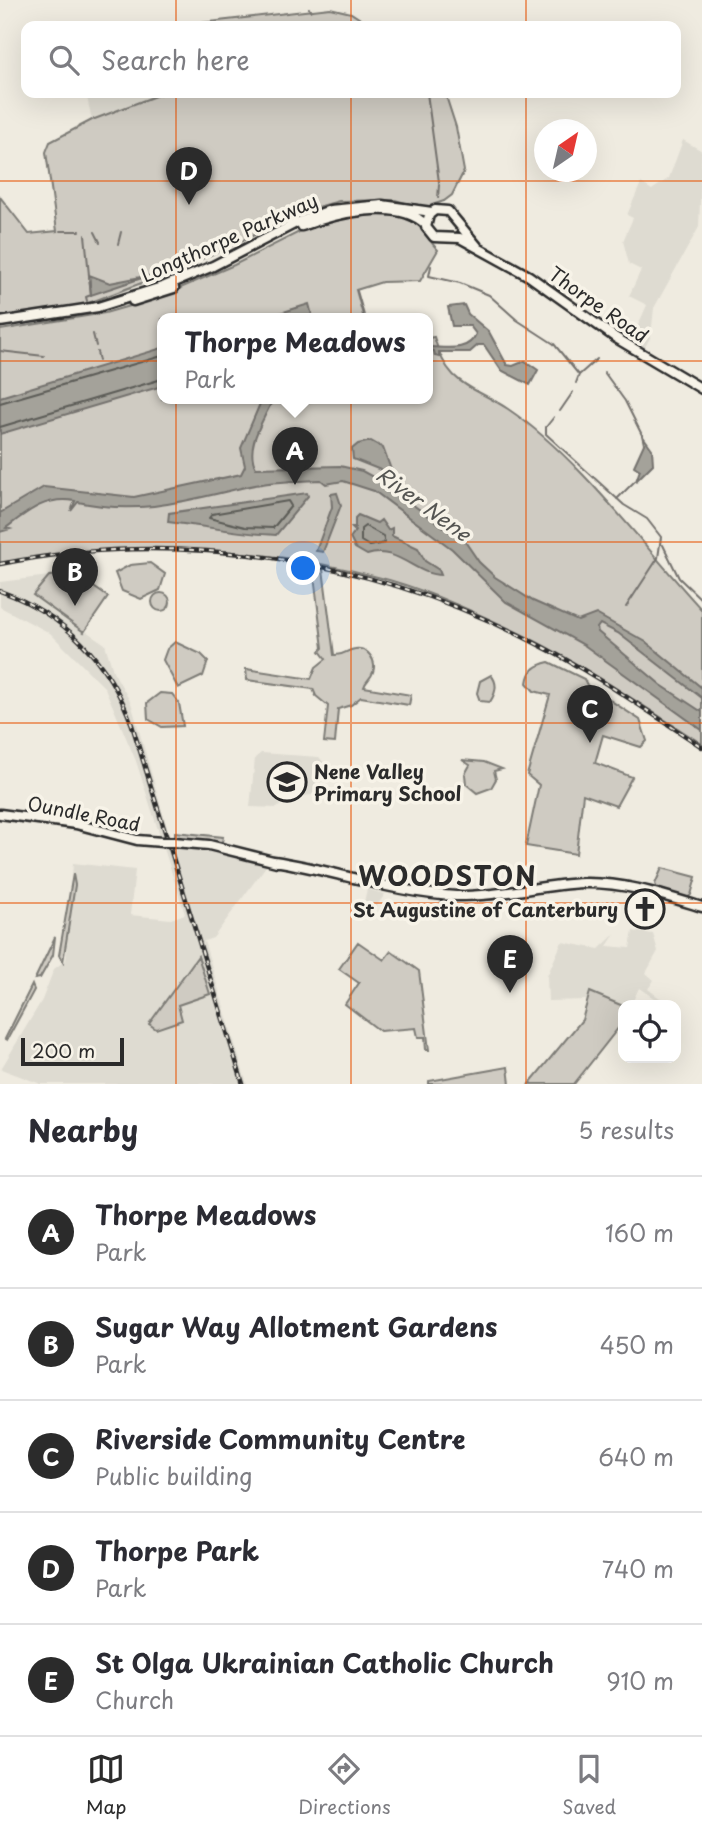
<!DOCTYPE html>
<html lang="en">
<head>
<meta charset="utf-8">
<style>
	:root { --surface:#fff; --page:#f7f7f7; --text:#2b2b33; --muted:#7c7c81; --line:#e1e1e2; --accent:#2b2b2b }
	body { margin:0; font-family:"Playpen Sans",sans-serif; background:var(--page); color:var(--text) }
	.controls { position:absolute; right:21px; bottom:21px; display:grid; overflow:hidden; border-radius:14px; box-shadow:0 7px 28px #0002 }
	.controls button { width:63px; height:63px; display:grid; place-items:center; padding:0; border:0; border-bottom:2px solid var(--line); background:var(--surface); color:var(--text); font:35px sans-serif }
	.compass { position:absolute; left:534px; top:119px; width:63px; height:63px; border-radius:50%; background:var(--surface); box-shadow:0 7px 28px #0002; rotate:34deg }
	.scale { position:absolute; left:21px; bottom:18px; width:103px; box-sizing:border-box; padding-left:7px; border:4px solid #2b2b2b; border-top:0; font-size:19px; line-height:24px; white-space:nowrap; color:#2b2b2b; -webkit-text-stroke:5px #f7f3e8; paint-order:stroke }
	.you { position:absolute; left:304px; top:569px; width:24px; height:24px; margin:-18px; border:5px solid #fff; border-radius:50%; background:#1a73e8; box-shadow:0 0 0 10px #1a73e833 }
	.badge { display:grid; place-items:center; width:46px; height:46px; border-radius:50%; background:var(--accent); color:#fff; font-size:23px; font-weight:700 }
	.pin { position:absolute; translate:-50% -58px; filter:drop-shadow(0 2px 4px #0008) }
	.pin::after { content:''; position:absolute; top:37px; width:24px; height:21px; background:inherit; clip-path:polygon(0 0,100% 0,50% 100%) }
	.popup { position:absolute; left:157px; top:313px; width:276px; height:91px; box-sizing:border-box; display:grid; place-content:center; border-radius:14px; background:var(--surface); filter:drop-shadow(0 2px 5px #0005); font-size:23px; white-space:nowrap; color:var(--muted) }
	.popup b { font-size:26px; color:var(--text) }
	.popup::after { content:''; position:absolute; left:50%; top:100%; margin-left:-14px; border:14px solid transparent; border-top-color:var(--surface) }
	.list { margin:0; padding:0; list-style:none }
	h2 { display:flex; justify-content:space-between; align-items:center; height:91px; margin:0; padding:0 28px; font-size:30px }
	h2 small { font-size:23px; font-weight:400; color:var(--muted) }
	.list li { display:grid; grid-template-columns:46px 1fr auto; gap:21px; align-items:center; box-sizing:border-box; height:112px; padding:0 28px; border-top:2px solid var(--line) }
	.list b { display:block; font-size:26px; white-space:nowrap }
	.list p { margin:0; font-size:23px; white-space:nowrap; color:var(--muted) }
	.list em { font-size:23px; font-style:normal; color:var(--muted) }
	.icon { flex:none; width:38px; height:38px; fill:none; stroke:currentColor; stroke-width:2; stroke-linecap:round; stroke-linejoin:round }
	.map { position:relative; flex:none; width:702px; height:1084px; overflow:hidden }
	.search { position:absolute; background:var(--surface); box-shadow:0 7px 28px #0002; left:21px; right:21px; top:21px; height:77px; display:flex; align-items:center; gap:18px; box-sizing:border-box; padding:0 24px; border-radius:14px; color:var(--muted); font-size:26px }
	.sheet { height:651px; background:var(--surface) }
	nav { display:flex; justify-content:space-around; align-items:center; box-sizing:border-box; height:98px; border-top:2px solid var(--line); background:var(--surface); font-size:19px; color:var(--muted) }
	nav a { display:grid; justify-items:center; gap:4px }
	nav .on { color:var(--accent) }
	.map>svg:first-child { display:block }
	.built { fill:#dedbd1; fill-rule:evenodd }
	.green { fill:#cfcbc2; stroke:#7d7b76; stroke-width:2 }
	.water { fill:#a4a29a; stroke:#74726e; stroke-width:2 }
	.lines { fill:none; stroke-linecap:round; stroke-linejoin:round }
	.shore { stroke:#5b5b57; stroke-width:2 }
	.stream { stroke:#74726e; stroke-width:2 }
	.major-casing { stroke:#2b2b2b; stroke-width:13 }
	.major { stroke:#f7f3e8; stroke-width:8 }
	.rail-casing { stroke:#2b2b2b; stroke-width:4.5 }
	.rail { stroke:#f7f3e8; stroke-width:2; stroke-dasharray:5; stroke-linecap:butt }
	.major-bridge-casing { stroke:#2b2b2b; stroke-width:13; stroke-linecap:butt }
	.major-bridge { stroke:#f7f3e8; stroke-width:8 }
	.grid { fill:none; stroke:#e8590c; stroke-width:2; stroke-opacity:0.55 }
	.labels { text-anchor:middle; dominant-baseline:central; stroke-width:7; stroke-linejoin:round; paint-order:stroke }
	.street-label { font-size:19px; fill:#2b2b2b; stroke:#f7f3e8 }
	.poi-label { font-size:19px; font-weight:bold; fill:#2b2b2b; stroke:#f7f3e8; text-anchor:start }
	.water-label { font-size:21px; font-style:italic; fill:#555552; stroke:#f7f3e8 }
	.district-label { font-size:26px; font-weight:bold; letter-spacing:2px; fill:#2b2b2b; stroke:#f7f3e8 }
</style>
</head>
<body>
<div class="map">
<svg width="702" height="1084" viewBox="0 0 702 1084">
	<rect width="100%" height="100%" fill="#efebe0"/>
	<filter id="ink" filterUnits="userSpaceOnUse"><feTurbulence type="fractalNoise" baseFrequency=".0143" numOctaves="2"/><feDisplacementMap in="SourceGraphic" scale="14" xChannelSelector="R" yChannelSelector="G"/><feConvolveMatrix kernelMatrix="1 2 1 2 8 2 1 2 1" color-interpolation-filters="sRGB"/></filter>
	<g filter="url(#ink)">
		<path class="built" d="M86 93H163L92 120Z
			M683 140 702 151 699 227 654 308 651 336 644 349 631 341 647 305 629 296 641 270 629 264 623 241 633 218 627 215 641 183 652 190 669 178Z
			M49 576 34 596 105 644 113 671 131 703 173 848 233 853 269 862 213 938 204 941 247 1084H41L1 1069 42 1000 54 969 66 960 73 863 135 870 130 915 171 919 185 914 136 761 105 688 50 633 0 607V582ZM198 956 210 994 178 1005Z
			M261 753 319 757 324 763 320 788 312 795 288 798 277 808 250 807 255 758Z
			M367 889 385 894 368 919 361 916Z
			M633 931 653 934 658 951 646 973 654 980 648 989 666 1003 664 1005 639 988 631 1005 623 1006 591 993 588 1000 548 1001 547 976 562 942 599 949 615 934 607 946 630 948Z"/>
		<path class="green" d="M330 8 351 13 371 26H175Z
			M163 93H445L456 127 464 171 452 195 444 201 423 208 395 200 339 201 314 208 184 267 78 307 0 318V197L29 234 57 231 46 152 50 142 92 120Z
			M360 214C375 214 416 212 424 227 428 237 430 242 438 250L420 281 382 282 356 290 364 319H162V399H428V338L434 337C448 387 470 384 508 409 579 457 643 546 702 610V744C643 706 584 665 521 634 479 614 434 593 389 580 263 545 128 540 0 563V330L105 313 157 298 234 265 319 222Z
			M150 563 165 574 160 590 141 599 122 591 115 573 130 565Z
			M313 568 323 569 334 655C344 656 346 650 355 649 368 647 377 661 373 672 371 679 366 680 364 687L411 695 409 705 361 697 351 705 338 709 335 743 324 742 328 706 316 696 313 689 247 680 246 669 311 679 316 667 326 659 320 651 323 648Z
			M75 574 108 597 84 632 33 595 49 576Z
			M152 602a9 9 0 1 1 18 0a9 9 0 1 1-18 0Z
			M175 642 201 654 208 661 203 676 178 688 163 660 167 649Z
			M549 662 584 679 587 685 640 720 647 741 641 747 603 735 595 763 632 777 616 806 583 794 576 854 526 846 539 785 527 775 550 695 534 691 527 683C529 669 536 665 549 662Z
			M491 675C498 683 496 693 490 702L480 701 477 693 480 681Z
			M160 693 172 694 179 703 183 726 162 727 148 719 147 703Z
			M462 760 484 762 502 769 494 771 496 779 491 788 477 793 466 784 465 774 470 765Z
			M175 832 223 837 222 842 175 838Z
			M662 868 696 877 691 895 687 898 657 888 655 884Z
			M73 874 75 885 63 962 59 955Z
			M643 891 660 895 648 927 635 924Z
			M55 937 53 955 40 978 35 979Z
			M358 942 384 960 391 951 419 971 429 1050H426L425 1037H418L416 1028 380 1031 345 1004 359 983 339 969Z
			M198 956 210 994 178 1005 182 1020 156 1029 149 1024Z
			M32 985 34 990 7 1040 5 1039Z
			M590 992 623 1006V1019L619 1027 574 1084H529L582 1020Z
			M508 1067 510 1084H429V1081Z"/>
		<path class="water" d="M89 275 110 283 151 275 91 295Z
			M309 304 313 319H261Z
			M464 305 468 314 489 332 507 365 513 366 525 361 538 370 530 385 501 370 484 345H478L470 352H439V357L435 356 434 351 428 350V347C445 347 468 353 476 334L470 326H452L448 307Z
			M162 348V386L0 434V397Z
			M262 399H273C264 420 244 447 256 468L340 466 362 471 377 479 466 543 479 562 495 577 533 601 578 621 596 614 646 642 702 688V698L618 633 600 624 597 628 598 632 661 685 702 712V730L584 645 506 602 452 549 374 491 343 481 326 484 321 480C297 481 272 481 250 486 189 500 141 516 78 502L71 511 75 501C46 496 28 511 6 528L10 529 0 532V513L44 487 134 497 241 474 245 466 241 448Z
			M642 435 652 449 653 464 636 481 640 470 634 466 644 444Z
			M371 441 383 448 393 475 353 459 352 449 358 444Z
			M307 493 308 496 276 535C240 534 205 526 168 522L169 513Z
			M337 493 341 505 323 552 316 551 332 507 331 494Z
			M358 515 377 523 381 520 388 530 392 528V536L418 548 425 561 439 570 441 575C415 575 397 545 367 555L355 548 350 538 355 531 351 527H355V518Z"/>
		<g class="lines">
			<path class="shore" d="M0 403 162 356
				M0 427 162 379
				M288 501 291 506 273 528 245 527 209 518 212 514Z
				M365 526 383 536 385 543 369 546 361 541V529Z"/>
			<path class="stream" d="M309 8 310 11
				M323 21 338 26
				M427 93 439 182
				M438 198 439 185
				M60 231H80
				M95 232 100 242
				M85 235 91 295 86 297 87 301
				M118 244 121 232
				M431 266 429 276 460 283 489 295 517 320 554 344 579 375 576 383
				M357 291 365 319
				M93 334 96 346
				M0 351 44 356
				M97 352 99 361
				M604 372 625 401 642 435
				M579 375 597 359
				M560 411 573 392
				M554 417 546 427V434L624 505 647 519 661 537 658 558 626 607
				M617 499 635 481
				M663 545 679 578 702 600"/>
			<g class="major-casing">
				<path id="major" d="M302 226C334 214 398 197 426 225
					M477 246 448 211 435 210 429 215 426 227 434 237 460 238 529 276 616 338 702 389
					M133 301 174 288
					M0 322 98 307 165 286 213 266 298 222 330 210 382 205 432 212
					M0 814 76 824 137 840 162 842
					M174 842 209 845 277 862
					M274 861C335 870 393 893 456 896 498 897 540 885 583 883 625 882 663 895 702 907"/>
			</g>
			<use href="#major" class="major"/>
			<g class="rail-casing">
				<path id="rail" d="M0 564C178 528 370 558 531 641 591 671 646 710 702 747
					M0 591C64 614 109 661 132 725L243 1084"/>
			</g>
			<use href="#rail" class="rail"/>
			<g class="major-bridge-casing">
				<path id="major-bridge" d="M162 842H174"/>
			</g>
			<use href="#major-bridge" class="major-bridge"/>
		</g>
	</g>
	<path class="grid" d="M176 0V26M351 0V26M526 0V26M176 93V1084M351 93V1084M526 93V1084M0 181H702M0 361H702M0 542H702M0 723H702M0 903H702"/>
	<defs>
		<g id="school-ring" transform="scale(2.0125)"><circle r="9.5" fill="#f7f3e8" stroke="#2b2b2b" stroke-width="1.5"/><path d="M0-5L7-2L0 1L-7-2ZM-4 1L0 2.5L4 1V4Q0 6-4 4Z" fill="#2b2b2b"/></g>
		<g id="church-ring" transform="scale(2.0125)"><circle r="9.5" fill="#f7f3e8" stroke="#2b2b2b" stroke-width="1.5"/><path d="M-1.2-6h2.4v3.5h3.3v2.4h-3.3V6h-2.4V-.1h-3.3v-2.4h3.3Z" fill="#2b2b2b"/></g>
	</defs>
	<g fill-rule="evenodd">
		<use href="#school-ring" x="287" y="782"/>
		<use href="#church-ring" x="645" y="909"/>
	</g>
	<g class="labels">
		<g class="street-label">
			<text transform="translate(229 237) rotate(-24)">Longthorpe Parkway</text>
			<text transform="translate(599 304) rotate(35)">Thorpe Road</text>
			<text transform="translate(84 813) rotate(11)">Oundle Road</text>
		</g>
		<g class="poi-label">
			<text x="314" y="771">Nene Valley<tspan x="314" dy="22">Primary School</tspan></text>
			<text x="618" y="909" text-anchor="end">St Augustine of Canterbury</text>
		</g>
		<g class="water-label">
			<text transform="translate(424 503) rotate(36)">River Nene</text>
		</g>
		<g class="district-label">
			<text x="448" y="875">WOODSTON</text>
		</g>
	</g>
</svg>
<div class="controls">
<button><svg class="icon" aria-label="locate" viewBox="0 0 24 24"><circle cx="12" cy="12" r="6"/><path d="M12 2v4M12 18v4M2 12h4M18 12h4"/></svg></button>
</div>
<svg class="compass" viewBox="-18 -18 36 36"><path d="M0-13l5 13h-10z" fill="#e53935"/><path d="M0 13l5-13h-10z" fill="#7c7c81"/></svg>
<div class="scale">200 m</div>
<div class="you"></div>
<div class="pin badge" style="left:295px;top:485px">A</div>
<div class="popup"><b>Thorpe Meadows</b>Park</div>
<div class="pin badge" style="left:75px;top:606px">B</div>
<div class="pin badge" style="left:590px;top:743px">C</div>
<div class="pin badge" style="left:189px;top:205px">D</div>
<div class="pin badge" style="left:510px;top:993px">E</div>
<div class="search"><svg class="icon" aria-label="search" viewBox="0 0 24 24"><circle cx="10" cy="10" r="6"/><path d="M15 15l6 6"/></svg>Search here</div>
</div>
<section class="sheet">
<h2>Nearby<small>5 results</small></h2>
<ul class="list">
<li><span class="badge">A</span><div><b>Thorpe Meadows</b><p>Park</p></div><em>160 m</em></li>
<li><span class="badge">B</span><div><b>Sugar Way Allotment Gardens</b><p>Park</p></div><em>450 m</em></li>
<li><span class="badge">C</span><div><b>Riverside Community Centre</b><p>Public building</p></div><em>640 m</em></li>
<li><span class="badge">D</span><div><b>Thorpe Park</b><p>Park</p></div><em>740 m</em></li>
<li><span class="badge">E</span><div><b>St Olga Ukrainian Catholic Church</b><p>Church</p></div><em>910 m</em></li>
</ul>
</section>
<nav>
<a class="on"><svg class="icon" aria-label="map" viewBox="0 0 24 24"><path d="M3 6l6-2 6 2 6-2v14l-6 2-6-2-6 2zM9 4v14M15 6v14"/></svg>Map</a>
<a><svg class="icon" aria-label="directions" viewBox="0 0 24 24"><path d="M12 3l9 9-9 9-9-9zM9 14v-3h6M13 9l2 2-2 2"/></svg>Directions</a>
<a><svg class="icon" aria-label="saved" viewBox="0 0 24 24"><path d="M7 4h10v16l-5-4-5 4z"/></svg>Saved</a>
</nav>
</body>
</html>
